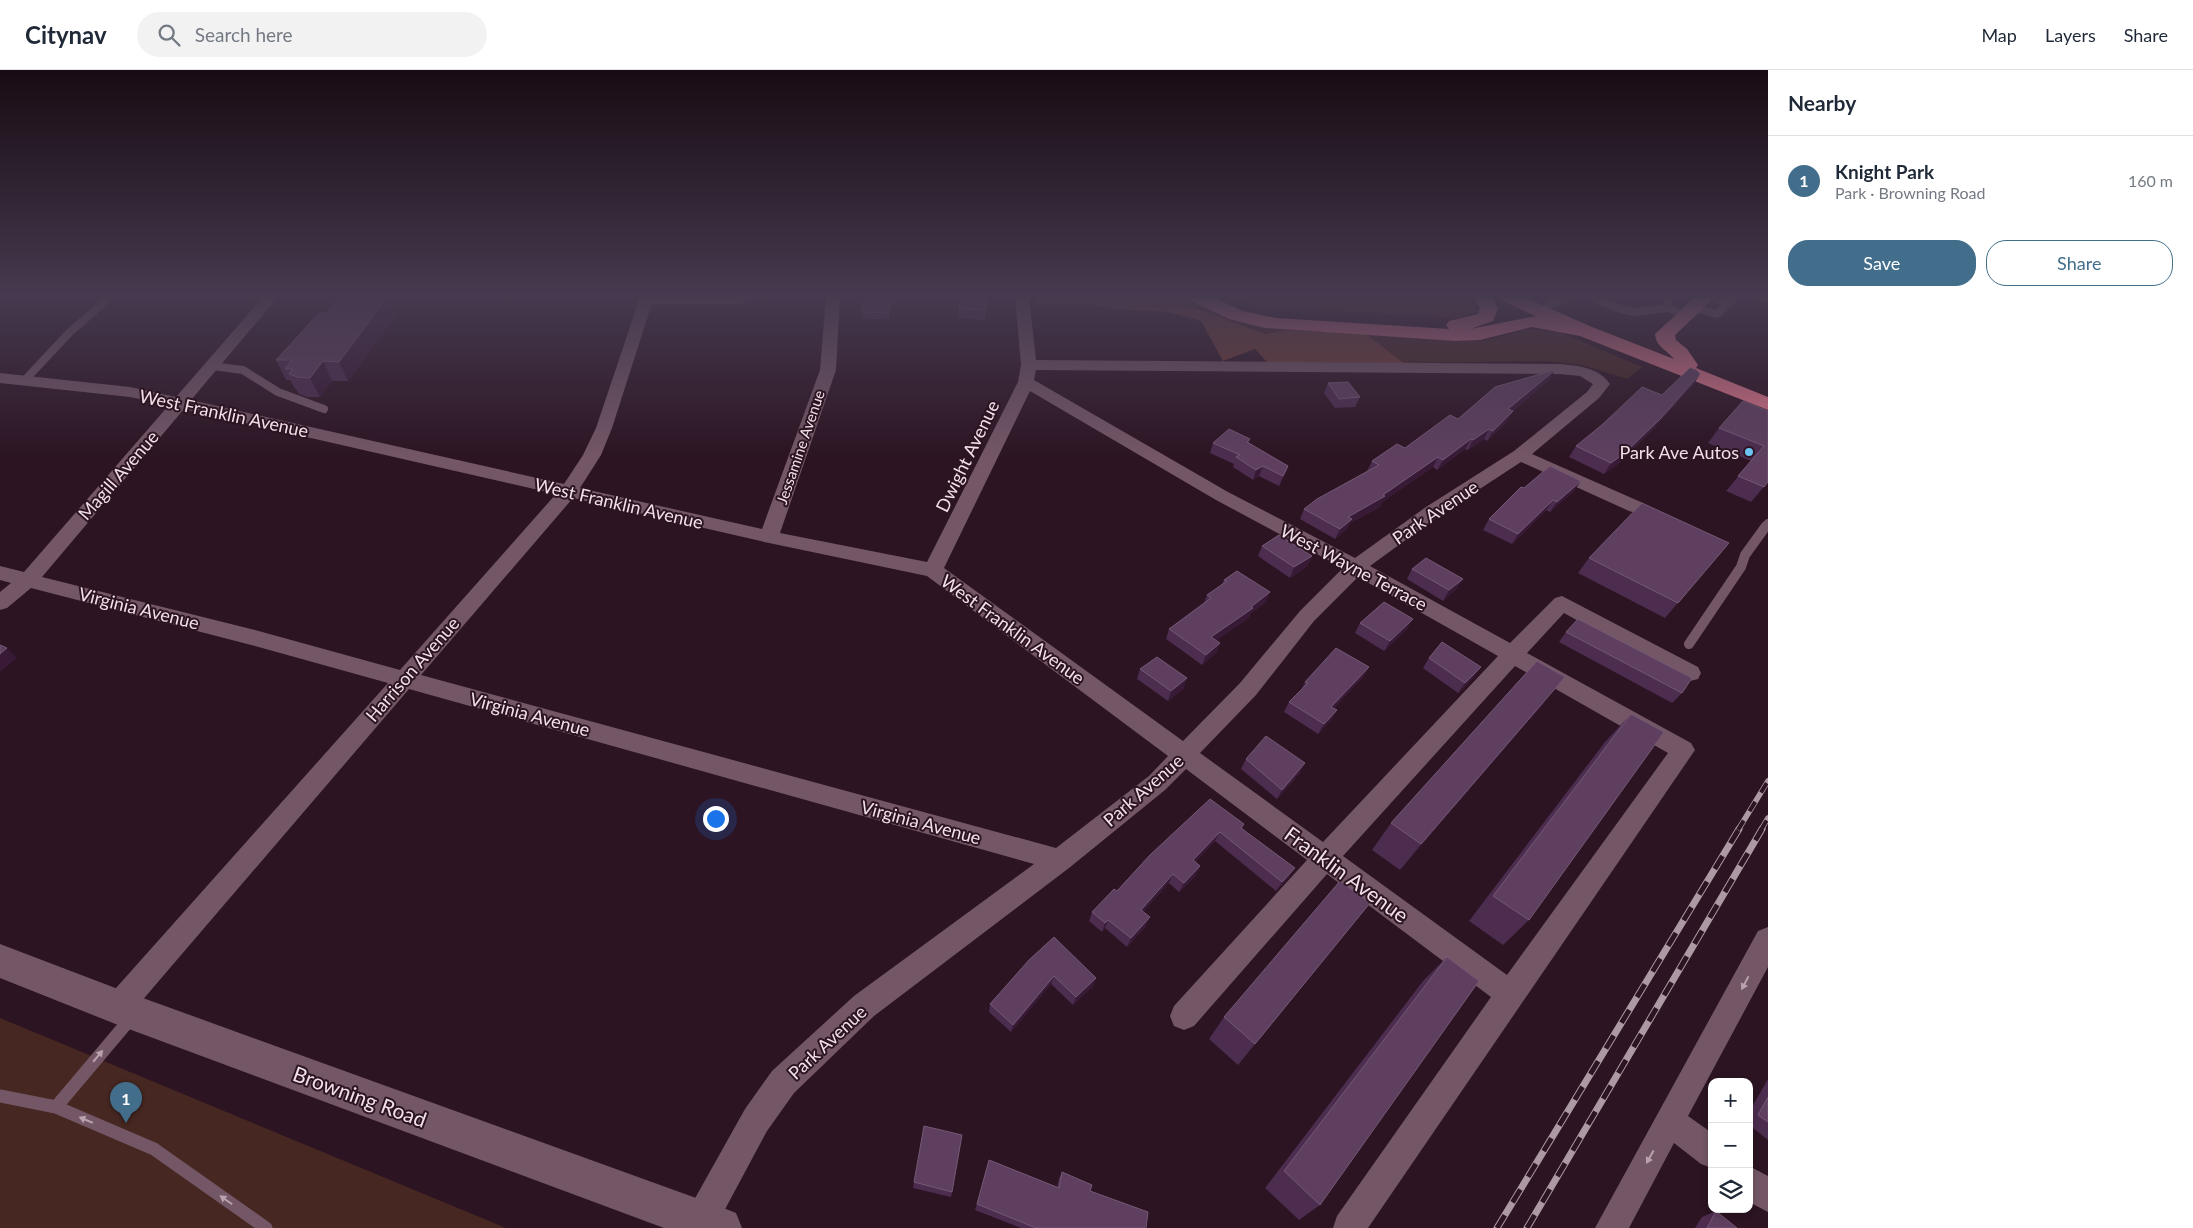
<!DOCTYPE html>
<html lang="en">
<head>
<meta charset="utf-8">
<style>
	:root { --surface:#fff; --page:#f2f2f3; --text:#1f2937; --muted:#747a83; --line:#e0e1e3; --accent:#426e8b }
	body { margin:0; font-family:Lato,sans-serif; background:var(--page); color:var(--text) }
	.controls { position:absolute; right:15px; bottom:15px; display:grid; overflow:hidden; border-radius:10px; box-shadow:0 2px 8px #0003 }
	.controls button { width:45px; height:45px; display:grid; place-items:center; padding:0; border:0; border-bottom:1px solid var(--line); background:var(--surface); color:var(--text); font:25px sans-serif }
	.you { position:absolute; left:715px; top:748px; width:18px; height:18px; margin:-12px; border:4px solid #fff; border-radius:50%; background:#1a73e8; box-shadow:0 0 0 8px #1a73e833 }
	.badge { display:grid; place-items:center; width:32px; height:32px; border-radius:50%; background:var(--accent); color:#fff; font-size:16px; font-weight:700 }
	.pin { position:absolute; translate:-50% -41px; filter:drop-shadow(0 1px 2px #0008) }
	.pin::after { content:''; position:absolute; top:26px; width:18px; height:15px; background:inherit; clip-path:polygon(0 0,100% 0,50% 100%) }
	.list { margin:0; padding:0; list-style:none }
	h2 { display:flex; justify-content:space-between; align-items:center; height:65px; margin:0; padding:0 20px; font-size:21px }
	h2 small { font-size:16px; font-weight:400; color:var(--muted) }
	.list li { display:grid; grid-template-columns:32px 1fr auto; gap:15px; align-items:center; box-sizing:border-box; height:90px; padding:0 20px; border-top:1px solid var(--line) }
	.list b { display:block; font-size:19px; white-space:nowrap }
	.list p { margin:0; font-size:16px; white-space:nowrap; color:var(--muted) }
	.list em { font-size:16px; font-style:normal; color:var(--muted) }
	.actions { display:flex; gap:10px; padding:15px 20px }
	.actions a { flex:1; padding:11px 0; border:1px solid var(--accent); border-radius:20px; text-align:center; font-size:18px; color:var(--accent) }
	.actions .main { background:var(--accent); color:#fff }
	.icon { flex:none; width:28px; height:28px; fill:none; stroke:currentColor; stroke-width:2; stroke-linecap:round; stroke-linejoin:round }
	.map { position:relative; flex:none; width:1768px; height:1158px; overflow:hidden }
	header { display:flex; align-items:center; gap:30px; box-sizing:border-box; height:70px; padding:0 25px; background:var(--surface); border-bottom:1px solid var(--line) }
	header strong { font-size:24px }
	nav { display:flex; gap:28px; margin-inline-start:auto; font-size:18px }
	.search { width:350px; height:45px; background:var(--page); display:flex; align-items:center; gap:12px; box-sizing:border-box; padding:0 18px; border-radius:28px; color:var(--muted); font-size:19px }
	main { display:flex }
	aside { flex:1; background:var(--surface) }
	.map>svg:first-child { display:block }
	.green { fill:#462721 }
	.forest { fill:#733d34 }
	.lines { fill:none; stroke-linecap:round; stroke-linejoin:round }
	.lane-far2 { stroke:#745766; stroke-width:8 }
	.lane-far1 { stroke:#745766; stroke-width:10 }
	.lane { stroke:#745766; stroke-width:13 }
	.street { fill:#745766; fill-rule:evenodd }
	.secondary { fill:#745766; fill-rule:evenodd }
	.highway { fill:#d77286; fill-rule:evenodd }
	.rail-far1-casing { stroke:#ad99a4; stroke-width:5.5 }
	.rail-casing { stroke:#ad99a4; stroke-width:7 }
	.rail-far1 { stroke:#2c1422; stroke-width:4; stroke-dasharray:11; stroke-linecap:butt }
	.rail { stroke:#2c1422; stroke-width:5; stroke-dasharray:15; stroke-linecap:butt }
	.wall { fill:#4c2c4f }
	.shaded-wall { fill:#381a36 }
	.building { fill:#5e3f5f; stroke:#755875 }
	.oneway { fill:#b9a2ae }
	.poi-dot { fill:#6cc3f2; stroke:#2c1422; stroke-width:2 }
	.labels { text-anchor:middle; dominant-baseline:central; stroke-width:4; stroke-linejoin:round; paint-order:stroke }
	.far-street-label { font-size:15px; fill:#f2e0e9; stroke:#2c1422 }
	.street-label { font-size:18px; fill:#f2e0e9; stroke:#2c1422 }
	.poi-label { font-size:18px; fill:#f2e0e9; stroke:#2c1422; text-anchor:end }
	.near-street-label { font-size:21px; fill:#f2e0e9; stroke:#2c1422 }
</style>
</head>
<body>
<header>
<strong>Citynav</strong>
<div class="search"><svg class="icon" aria-label="search" viewBox="0 0 24 24"><circle cx="10" cy="10" r="6"/><path d="M15 15l6 6"/></svg>Search here</div>
<nav><a>Map</a><a>Layers</a><a>Share</a></nav>
</header>
<main>
<div class="map">
<svg width="1768" height="1158" viewBox="0 0 1768 1158">
	<rect width="100%" height="100%" fill="#2c1422"/>
	<path class="green" d="M1166 227H1190L1243 252 1286 260 1265 264Z
		M1232 227H1467L1478 241 1459 248 1260 237Z
		M1528 259 1559 262 1642 297 1627 309 1582 295 1545 291 1404 293 1366 264 1483 271Z
		M0 948 506 1158H0Z"/>
	<path class="forest" d="M1035 227H1166L1265 264 1286 260 1366 264 1404 293 1267 292 1255 279 1223 291 1201 251 1168 242 1118 239 1089 234 1038 235Z"/>
	<g class="lines">
		<path class="lane-far2" d="M1591 227 1620 239 1635 242 1668 238
			M1665 227 1668 229V238L1685 245
			M1711 227 1729 233
			M1763 227 1768 229
			M646 230H739L747 227
			M1548 236 1568 227
			M1694 237 1717 244 1735 227
			M212 296 243 300 278 322 324 339
			M24 311 69 263 104 232
			M1765 457 1768 453"/>
		<path class="lane-far1" d="M1689 574 1741 497 1745 485 1766 456"/>
		<path class="lane" d="M0 1026 56 1037 154 1079 266 1158
			M56 1037 131 948"/>
		<path class="street" d="M263 227H278L191 330 564 414 583 385 596 358 640 227H654L612 358 601 385 580 418 762 459 820 300 826 227H840L836 300 780 463 927 492 1018 312 1021 295 1015 227H1029L1036 290 1560 294C1579 296 1598 297 1610 314L1599 328 1532 384 1643 433 1645 437 1643 441 1636 443 1629 441 1521 392 1440 445 1370 496 1510 573 1555 528 1562 526 1698 597 1701 603 1698 609 1690 611 1682 609 1564 543 1527 583 1691 673 1695 680 1368 1158H1333L1337 1146 1491 927 1327 804 1194 956 1184 960 1174 956 1170 946 1174 936 1307 790 1186 699 1165 720 1069 798 874 946 794 1023 767 1061 715 1158H688L685 1151 689 1139 745 1039 772 1001 854 926 1034 794 409 619 128 947 118 951 108 947 104 937 108 927 388 613 255 576 31 518 7 538 0 540V522L11 513 0 510V496L24 502 169 335 130 327 0 313V303L130 317 176 327ZM1036 300 1560 304 1580 306 1593 314 1587 322 1514 381 1426 437 1355 488 1228 422 1034 310ZM1030 321 1216 430 1343 498 1300 541 1240 613 1183 671 944 498ZM184 339 556 424 400 600 255 560 42 507ZM573 428 769 473 927 506 1168 686 1149 706 1056 778 421 605ZM1358 507 1498 586 1323 772 1200 683 1256 625 1314 551ZM1515 596 1668 683 1507 905 1343 786Z
			M1768 857V897L1688 1046 1712 1063V1098L1701 1094 1674 1073 1629 1158H1595L1758 861Z
			M1749 1096 1768 1106V1142L1749 1132Z"/>
		<path class="secondary" d="M0 874 118 919 721 1137 736 1143 742 1158H664L118 955 0 908Z"/>
		<path class="highway" d="M1189 227H1212L1243 241 1276 248 1449 259 1446 255 1449 251 1478 244 1480 238 1473 227H1491L1498 238 1493 251 1470 259 1536 246 1502 231 1500 227H1524L1592 257 1674 289C1667 280 1656 277 1655 264L1695 227H1715L1675 265 1676 270 1687 279 1698 295 1696 298 1768 327V340L1580 266 1532 257 1480 270 1456 271 1265 258 1229 249 1191 231Z"/>
		<g class="rail-far1-casing">
			<path id="rail-far1" d="M1738 760 1768 711
				M1761 760 1768 748"/>
		</g>
		<g class="rail-casing">
			<path id="rail" d="M1497 1158 1739 759
				M1527 1158 1762 759"/>
		</g>
		<use href="#rail-far1" class="rail-far1"/>
		<use href="#rail" class="rail"/>
	</g>
	<path class="wall" d="M341 227H388L394 242 393 243 395 247 348 311H332L320 327H307L299 324 296 319H295L290 310H286L276 290 326 243Z
		M864 227H897L896 235H890L889 249H862Z
		M987 227 985 250 959 248V239Z
		M1617 227H1659L1656 230H1620Z
		M1700 304 1693 315 1653 359 1618 394 1604 404 1569 387 1576 376 1662 325Z
		M1549 310 1513 341 1507 351 1487 371 1484 369 1468 380 1465 379 1437 400 1433 397 1382 432 1380 437 1350 453 1347 459 1335 469 1300 449 1304 439 1367 401 1372 391 1405 378 1458 349Z
		M1328 313 1360 327 1355 337 1335 338 1324 323Z
		M1768 341V412L1751 432 1726 421 1751 391 1708 373 1719 358Z
		M1250 369 1249 373 1288 396 1284 406 1279 416 1259 406 1253 410 1233 397 1234 394 1210 383 1213 373Z
		M1581 411 1574 421 1550 442 1546 440 1512 474 1483 460 1489 449 1524 418Z
		M1729 473 1665 548 1578 503 1589 488Z
		M1262 476 1312 486 1307 496 1290 508 1258 486Z
		M1412 499 1463 509 1456 519 1443 531 1407 509Z
		M1224 510 1266 532 1250 544 1249 548 1216 570 1220 573 1216 583 1202 595 1166 569 1169 559 1204 533 1207 525 1222 514Z
		M1360 553 1407 559 1384 581 1355 563Z
		M1566 562 1682 623 1672 633 1559 572Z
		M1429 588 1474 607 1458 623 1423 598Z
		M1369 597 1363 607 1334 638 1337 640 1331 650 1318 664 1284 642 1289 632 1301 620 1305 612Z
		M1140 599 1184 618 1168 631 1137 609Z
		M1542 635 1400 800 1372 780 1391 753Z
		M1631 644 1529 850 1503 875 1469 851 1605 672Z
		M1246 689 1300 703 1277 729 1241 699Z
		M1244 754 1242 758 1289 807 1276 821 1215 771 1195 792 1200 796 1196 805 1179 822 1169 813 1143 842 1146 856 1127 877 1105 858 1102 862 1089 851 1092 842 1117 821 1150 785Z
		M1370 833 1238 995 1209 969 1224 947Z
		M1447 887 1320 1135 1299 1150 1265 1118 1423 911Z
		M1029 890 1096 908 1093 916 1073 935 1051 914 1011 962 989 942 990 934Z
		M1768 1009V1070L1749 1055V1042Z
		M962 1065 951 1127 913 1118 914 1112Z
		M989 1090 1057 1117 1059 1108 1062 1102 1146 1158H1021L975 1140Z
		M1716 1141 1737 1158H1695L1702 1147Z"/>
	<path class="shaded-wall" d="M383 227H388L394 242 393 243 395 247 348 311 339 292Z
		M323 291 332 311 320 327 310 308Z
		M1555 300 1549 310 1503 349 1508 339Z
		M1700 304 1693 315 1653 359 1618 394 1604 404 1611 393Z
		M1513 341 1507 351 1487 371 1493 361Z
		M1489 359 1484 369 1468 380 1473 370Z
		M1471 369 1465 379 1437 400 1443 390Z
		M1438 387 1433 397 1382 432 1380 437 1350 453 1347 459 1335 469 1340 459 1348 447 1383 425Z
		M1263 396 1259 406 1253 410 1256 400Z
		M1288 396 1284 406 1279 416 1283 406Z
		M1581 411 1574 421 1550 442 1557 432Z
		M1553 430 1546 440 1512 474 1518 464Z
		M1312 486 1307 496 1290 508 1294 497Z
		M1463 509 1456 519 1443 531 1449 520Z
		M1270 522 1266 532 1250 544 1249 548 1207 577 1211 567Z
		M1413 549 1407 559 1384 581 1390 571Z
		M1220 573 1216 583 1202 595 1206 585Z
		M7 578 17 588 0 602V584Z
		M1369 597 1363 607 1326 647 1331 637Z
		M1481 597 1474 607 1458 623 1465 613Z
		M1565 607 1542 635 1400 800 1421 774Z
		M1187 608 1184 618 1168 631 1171 621Z
		M1337 640 1331 650 1318 664 1324 654Z
		M1305 693 1300 703 1277 729 1282 720Z
		M1220 762 1215 771 1188 799 1193 790Z
		M1200 796 1196 805 1179 822 1184 813Z
		M1295 798 1289 807 1276 821 1282 812Z
		M1173 804 1169 813 1137 849 1141 840Z
		M1370 833 1350 858 1238 995 1255 974Z
		M1150 847 1146 856 1127 877 1131 868Z
		M1108 850 1105 858 1102 862 1105 853Z
		M1054 906 1051 914 1011 962 1013 955Z
		M1096 908 1093 916 1073 935 1076 927Z"/>
	<path class="building" d="M341 227H383L382 228H387L339 292 323 291 310 308 297 307 289 304 293 299H285L292 290H276L319 243H326Z
		M864 227H896V228L890 229 889 243 862 242Z
		M961 227H987L986 240 959 239Z
		M1690 298 1696 300 1700 304 1661 348 1625 383 1611 393 1576 376 1603 354 1642 317 1662 325Z
		M1555 300 1508 339 1513 341 1493 361 1489 359 1473 370 1471 369 1443 390 1438 387 1383 425 1385 426 1348 447 1352 449 1340 459 1304 439 1317 429 1379 395 1372 391 1397 374 1405 378 1450 345 1458 349 1495 317Z
		M1348 312 1360 327 1339 329 1328 313Z
		M1743 331 1768 341V412L1764 417 1738 406 1764 376 1719 358Z
		M1229 359 1250 369 1247 372 1288 396 1283 406 1263 396 1256 400 1236 387 1240 385 1213 373Z
		M1550 396 1581 411 1557 432 1553 430 1518 464 1489 449 1521 417 1524 418Z
		M1642 433 1729 473 1678 533 1589 488Z
		M1279 465 1312 486 1294 497 1262 476Z
		M1426 488 1463 509 1449 520 1412 499Z
		M1237 501 1270 522 1251 537 1253 538 1211 567 1220 573 1206 585 1169 559 1211 528 1207 525 1227 511 1224 510Z
		M1384 532 1413 549 1390 571 1360 553Z
		M1578 549 1692 608 1682 623 1566 562Z
		M1442 572 1481 597 1465 613 1429 588Z
		M0 575 7 578 0 584Z
		M1336 578 1369 597 1331 637 1337 640 1324 654 1289 632 1308 613 1305 612Z
		M1157 587 1187 608 1171 621 1140 599Z
		M1537 591 1565 607 1421 774 1391 753Z
		M1631 644 1664 662 1529 850 1493 826Z
		M1266 666 1305 693 1282 720 1246 689Z
		M1210 729 1244 754 1241 758 1295 798 1282 812 1220 762 1193 790 1200 796 1184 813 1173 804 1141 840 1150 847 1131 868 1108 850 1105 853 1092 842 1114 819 1117 821 1150 785Z
		M1340 811 1370 833 1255 974 1224 947Z
		M1054 867 1096 908 1076 927 1054 906 1013 955 990 934 1029 890Z
		M1447 887 1479 911 1320 1135 1284 1101Z
		M1768 1027V1052L1758 1045Z
		M924 1056 962 1065 952 1122 914 1112Z
		M989 1090 1059 1118 1062 1102 1092 1115 1090 1121 1148 1142 1146 1158H1036L977 1134Z
		M1716 1141 1737 1158H1707Z"/>
	<defs><path id="oneway-solid" d="M-6-.8H1V-3.2L6.5 0L1 3.2V.8H-6Z" transform="scale(1.25)"/></defs>
	<g class="oneway">
		<use href="#oneway-solid" transform="translate(1745 913) rotate(118)"/>
		<use href="#oneway-solid" transform="translate(98 986) rotate(-50)"/>
		<use href="#oneway-solid" transform="translate(86 1050) rotate(-157)"/>
		<use href="#oneway-solid" transform="translate(1650 1087) rotate(119)"/>
		<use href="#oneway-solid" transform="translate(226 1130) rotate(-145)"/>
	</g>
	<linearGradient id="sky" x2="0" y2="1"><stop stop-color="#180b13"/><stop offset="0.58" stop-color="#453a4f"/><stop offset="1" stop-color="#453a4f" stop-opacity="0"/></linearGradient>
	<rect width="1768" height="389" fill="url(#sky)"/>
	<circle class="poi-dot" cx="1749" cy="382" r="5"/>
	<g class="labels">
		<g class="far-street-label">
			<text transform="translate(800 377) rotate(-71)">Jessamine Avenue</text>
		</g>
		<g class="street-label">
			<text transform="translate(224 343) rotate(12)">West Franklin Avenue</text>
			<text transform="translate(967 386) rotate(-64)">Dwight Avenue</text>
			<text transform="translate(118 405) rotate(-49)">Magill Avenue</text>
			<text transform="translate(619 433) rotate(13)">West Franklin Avenue</text>
			<text transform="translate(1435 442) rotate(-34)">Park Avenue</text>
			<text transform="translate(1354 497) rotate(28)">West Wayne Terrace</text>
			<text transform="translate(139 538) rotate(14)">Virginia Avenue</text>
			<text transform="translate(1013 559) rotate(36)">West Franklin Avenue</text>
			<text transform="translate(412 599) rotate(-49)">Harrison Avenue</text>
			<text transform="translate(530 644) rotate(15)">Virginia Avenue</text>
			<text transform="translate(1143 720) rotate(-41)">Park Avenue</text>
			<text transform="translate(921 752) rotate(15)">Virginia Avenue</text>
			<text transform="translate(827 972) rotate(-43)">Park Avenue</text>
		</g>
		<g class="poi-label">
			<text x="1739" y="382">Park Ave Autos</text>
		</g>
		<g class="near-street-label">
			<text transform="translate(1347 804) rotate(36)">Franklin Avenue</text>
			<text transform="translate(360 1026) rotate(20)">Browning Road</text>
		</g>
	</g>
</svg>
<div class="controls">
<button>+</button>
<button>−</button>
<button><svg class="icon" aria-label="layers" viewBox="0 0 24 24"><path d="M12 4l9 5-9 5-9-5zM3 14l9 5 9-5"/></svg></button>
</div>
<div class="you"></div>
<div class="pin badge" style="left:126px;top:1053px">1</div>
</div>
<aside>
<h2>Nearby<small></small></h2>
<ul class="list">
<li><span class="badge">1</span><div><b>Knight Park</b><p>Park · Browning Road</p></div><em>160 m</em></li>
</ul>
<div class="actions"><a class="main">Save</a><a>Share</a></div>
</aside>
</main>
</body>
</html>
